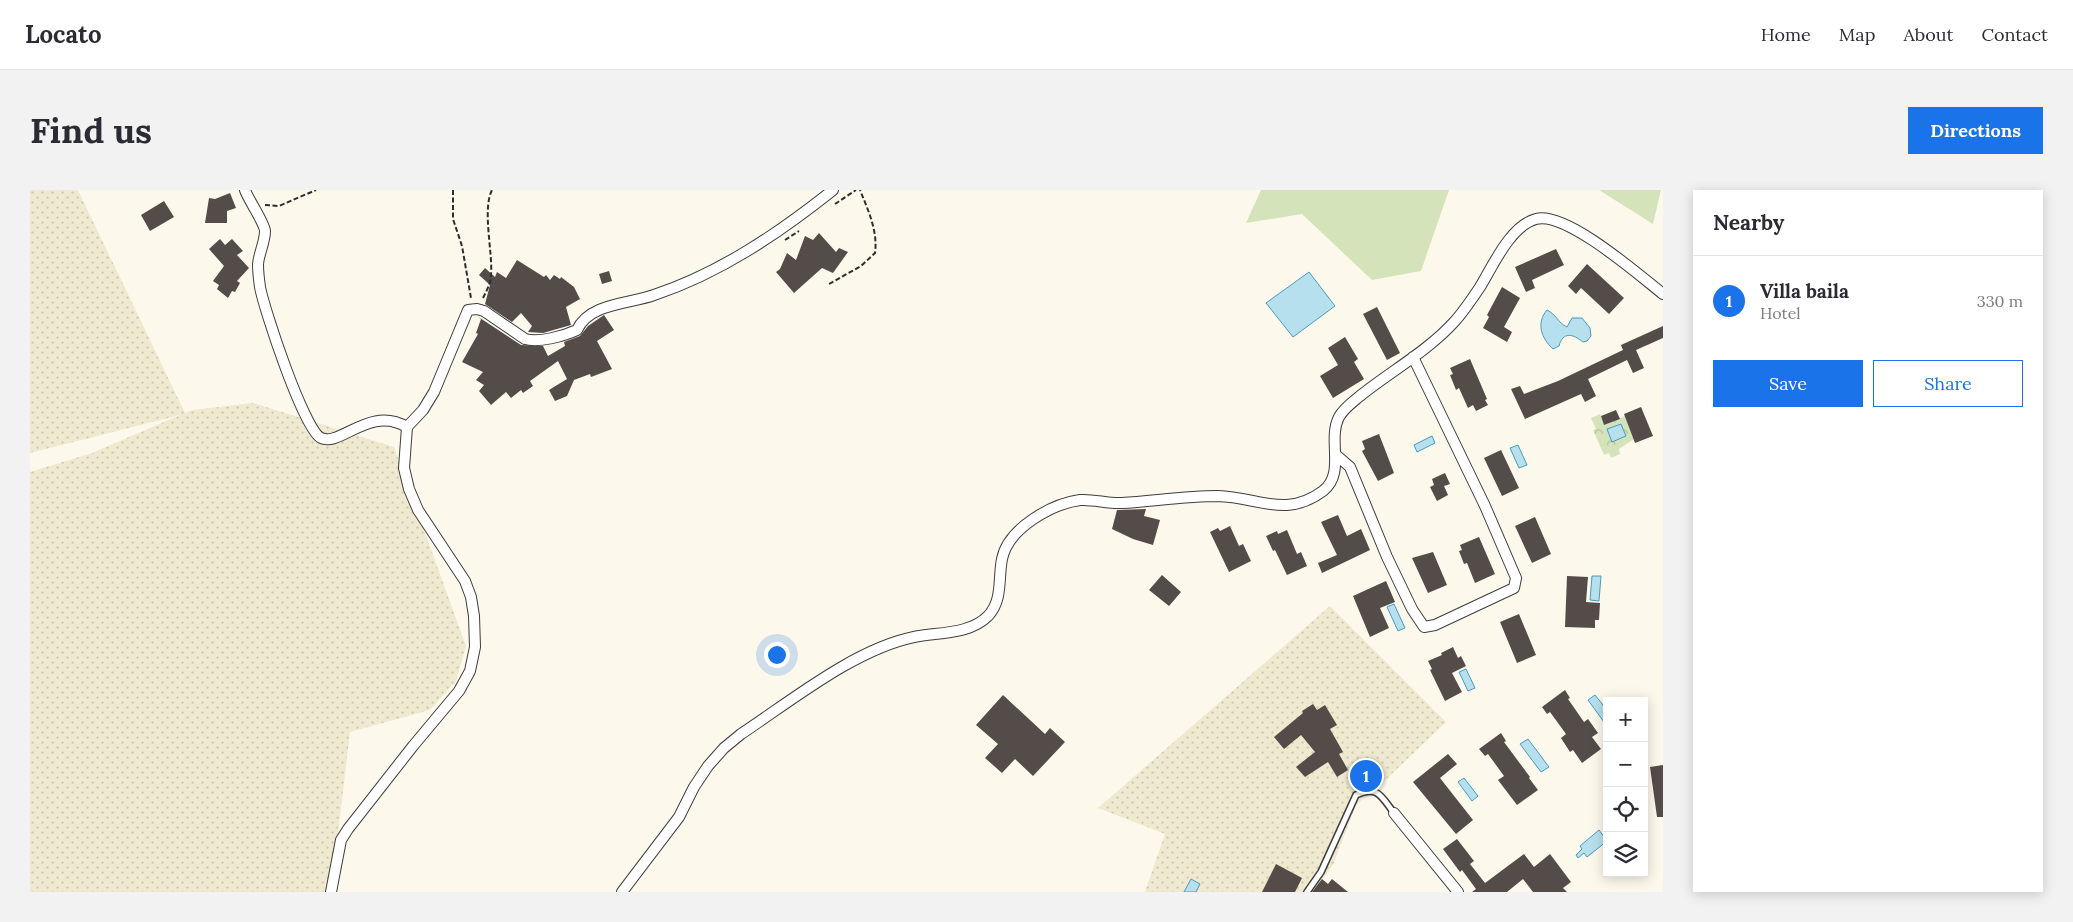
<!DOCTYPE html>
<html lang="en">
<head>
<meta charset="utf-8">
<style>
	:root { --surface:#fff; --page:#f2f2f3; --text:#2b2b33; --muted:#7c7c81; --line:#e1e1e2; --accent:#1a73e8 }
	body { margin:0; font-family:Lora,serif; background:var(--page); color:var(--text) }
	.controls { position:absolute; right:15px; bottom:15px; display:grid; overflow:hidden; border-radius:0px; box-shadow:0 2px 12px #0003 }
	.controls button { width:45px; height:45px; display:grid; place-items:center; padding:0; border:0; border-bottom:1px solid var(--line); background:var(--surface); color:var(--text); font:25px sans-serif }
	.you { position:absolute; left:746px; top:464px; width:18px; height:18px; margin:-12px; border:4px solid #fff; border-radius:50%; background:#1a73e8; box-shadow:0 0 0 8px #1a73e833 }
	.badge { display:grid; place-items:center; width:32px; height:32px; border-radius:50%; background:var(--accent); color:#fff; font-size:16px; font-weight:700 }
	.pin { position:absolute; translate:-50% -50%; border:2px solid #fff; box-shadow:0 1px 5px #0006 }
	.list { margin:0; padding:0; list-style:none }
	h2 { display:flex; justify-content:space-between; align-items:center; height:65px; margin:0; padding:0 20px; font-size:21px }
	h2 small { font-size:16px; font-weight:400; color:var(--muted) }
	.list li { display:grid; grid-template-columns:32px 1fr auto; gap:15px; align-items:center; box-sizing:border-box; height:90px; padding:0 20px; border-top:1px solid var(--line) }
	.list b { display:block; font-size:19px; white-space:nowrap }
	.list p { margin:0; font-size:16px; white-space:nowrap; color:var(--muted) }
	.list em { font-size:16px; font-style:normal; color:var(--muted) }
	.actions { display:flex; gap:10px; padding:15px 20px }
	.actions a { flex:1; padding:11px 0; border:1px solid var(--accent); border-radius:0px; text-align:center; font-size:18px; color:var(--accent) }
	.actions .main { background:var(--accent); color:#fff }
	.icon { flex:none; width:28px; height:28px; fill:none; stroke:currentColor; stroke-width:2; stroke-linecap:round; stroke-linejoin:round }
	.map { position:relative; flex:none; width:1633px; height:702px; overflow:hidden; border-radius:0px }
	header { display:flex; align-items:center; gap:30px; box-sizing:border-box; height:70px; padding:0 25px; background:var(--surface); border-bottom:1px solid var(--line) }
	header strong { font-size:24px }
	nav { display:flex; gap:28px; margin-inline-start:auto; font-size:18px }
	.intro { display:flex; align-items:center; justify-content:space-between; box-sizing:border-box; height:120px; padding:0 30px }
	h1 { margin:0; font-size:35px }
	.button { padding:12px 22px; border-radius:0px; background:var(--accent); color:#fff; font-size:18px; font-weight:700 }
	main { display:flex; gap:30px; padding:0 30px }
	aside { flex:1; background:var(--surface); border-radius:0px; box-shadow:0 2px 12px #0003 }
	.map>svg:first-child { display:block }
	.farmland { fill:url(#farmland-dots) }
	.park { fill:url(#park-crowns) }
	.garden { fill:#d4e3ba }
	.water { fill:#b7e0ee; stroke:#479bbc }
	.building { fill:#534c49 }
	.lines { fill:none; stroke-linecap:round; stroke-linejoin:round }
	.service-casing { stroke:#3e3e3e; stroke-width:8 }
	.minor-casing { stroke:#3e3e3e; stroke-width:12 }
	.path { stroke:#2d2d2d; stroke-width:2; stroke-dasharray:5 2.5; stroke-linecap:butt }
	.service { stroke:#fff; stroke-width:5 }
	.minor { stroke:#fff; stroke-width:10 }
</style>
</head>
<body>
<header>
<strong>Locato</strong>
<nav><a>Home</a><a>Map</a><a>About</a><a>Contact</a></nav>
</header>
<div class="intro"><h1>Find us</h1><a class="button">Directions</a></div>
<main>
<div class="map">
<svg width="1633" height="702" viewBox="0 0 1633 702">
	<defs>
		<pattern id="farmland-dots" width="8" height="8" patternUnits="userSpaceOnUse" patternTransform="scale(1.25)"><rect width="8" height="8" fill="#efe9cf"/><path d="M2 2h.1M6 6h.1" fill="none" stroke="#ccc6b0" stroke-width="1.8" stroke-linecap="round"/></pattern>
		<pattern id="park-crowns" width="20" height="18" patternUnits="userSpaceOnUse" patternTransform="scale(1.25)"><rect width="20" height="18" fill="#d4e3ba"/><path d="M2 6a3 3 0 1 1 6 0M12 15a3 3 0 1 1 6 0" fill="none" stroke="#b5c19f"/></pattern>
	</defs>
	<rect width="100%" height="100%" fill="#fdf8ec"/>
	<path class="farmland" d="M0 0H48L155 223 163 220 223 213 364 257 436 456 426 491 400 520 320 542 301 702H0V282L62 263 150 225 0 263Z
		M1300 416 1416 532 1345 600 1326 615 1303 675 1284 702H1115L1135 644 1068 618Z"/>
	<path class="park" d="M1570 224 1575 235 1595 226 1604 249 1589 259 1590 264 1581 268 1579 263 1574 265 1563 240 1566 239 1561 228Z"/>
	<path class="garden" d="M1231 0H1419L1391 81 1342 90 1272 24 1216 33Z
		M1569 0H1631L1623 34Z"/>
	<path class="water" d="M1279 82 1305 116 1263 147 1236 113Z
		M1517 120C1526 124 1528 133 1537 137L1542 128H1552L1560 138 1561 146 1557 151 1553 152C1543 144 1533 141 1529 156L1523 159C1511 148 1506 133 1517 120Z
		M1591 234 1596 246 1582 252 1577 239Z
		M1402 246 1405 253 1387 262 1384 255Z
		M1488 255 1497 275 1489 278 1480 258Z
		M1562 386H1571L1569 411 1560 410Z
		M1364 414 1375 438 1368 441 1357 417Z
		M1436 479 1445 498 1438 501 1429 482Z
		M1565 505 1577 520V530L1574 532 1558 510Z
		M1498 549 1519 577 1511 582 1490 554Z
		M1434 588 1448 606 1442 611 1428 592Z
		M1569 640 1577 651 1557 667 1554 663 1548 668 1546 665 1552 659 1550 656Z
		M1161 689 1170 694 1166 702H1154Z"/>
	<path class="building" d="M200 3 206 18 197 21V33H175L179 8 185 9Z
		M134 11 144 27 120 41 111 25Z
		M789 43 806 62 809 58 818 62 803 83 792 78 764 103 746 82 750 79 757 63 766 70 775 46 783 50Z
		M190 49 195 55 202 49 213 61 207 65 219 78 207 91 210 93 205 102 202 101 198 108 187 99 189 95 183 91 194 76 179 59Z
		M1526 59 1534 75 1502 90 1505 98 1496 102 1485 77Z
		M487 70 514 87 516 85 520 90 524 85 530 89 531 87 544 97 550 109 536 117 541 135 513 143 498 142 502 136 491 123 482 132 455 114 460 95 449 85 455 78 465 87 467 82 476 88Z
		M1557 74 1594 108 1579 124 1551 98 1546 104 1538 96Z
		M579 81 582 91 572 94 569 84Z
		M1472 97 1490 108 1474 137 1482 142 1477 152 1453 138 1459 127 1457 125Z
		M1347 117 1370 163 1357 170 1333 124Z
		M574 125 584 140 567 151 582 179 561 187 560 184 544 190 537 206 525 211 519 200 537 189 528 171 500 191 503 196 493 203 491 200 481 208 476 202 461 215 449 201 454 195 446 190 453 182 432 172 448 144 446 143 451 129 447 126 491 155 513 156 518 166 535 156 534 152 550 146 558 136Z
		M1633 136V148L1606 160 1614 178 1603 183 1597 170 1558 189 1566 206 1555 212 1551 204 1495 229 1481 199 1490 196 1494 204 1528 191 1593 160 1591 155Z
		M1315 147 1328 169 1324 172 1334 189 1303 208 1290 186 1308 175 1298 158Z
		M1440 169 1457 209 1455 210 1458 215 1446 221 1443 215 1438 218 1429 198 1426 200 1420 185 1423 184 1420 178Z
		M1611 217 1623 246 1605 253 1594 224Z
		M1586 220 1590 229 1574 235 1571 226Z
		M1349 244 1364 283 1348 291 1332 261 1335 259 1332 251Z
		M1471 260 1489 298 1472 306 1454 268Z
		M1415 283 1420 294 1414 296 1418 305 1407 311 1400 297 1404 295 1402 289Z
		M1116 319 1114 326 1130 330 1123 355 1103 349 1082 339 1087 320Z
		M1308 325 1317 346 1331 339 1340 360 1292 383 1288 373 1307 365 1291 332Z
		M1505 327 1521 364 1502 373 1485 336Z
		M1200 336 1209 356 1213 354 1221 371 1199 382 1180 342 1188 338 1190 341Z
		M1257 340 1267 364 1271 362 1277 376 1257 385 1245 360 1243 361 1236 346 1247 341 1248 344Z
		M1449 347 1465 384 1445 393 1437 373 1434 374 1429 361 1432 360 1430 355Z
		M1403 362 1417 395 1398 403 1382 368Z
		M1132 385 1151 402 1139 416 1119 400Z
		M1537 386 1558 387 1556 412 1570 413 1569 430H1565V438L1535 437Z
		M1356 391 1365 412 1350 418 1359 438 1340 447 1323 406Z
		M1489 424 1506 465 1487 473 1470 432Z
		M1423 457 1428 468 1431 466 1436 476 1422 483 1432 502 1415 511 1400 480 1402 479 1398 471 1412 465 1411 463Z
		M1535 500 1540 508 1538 509 1554 532 1558 529 1568 543 1562 547 1571 559 1552 573 1543 560 1540 562 1531 548 1536 544 1520 522 1517 524 1512 517Z
		M973 505 1015 544 1020 538 1035 552 1003 586 985 569 972 583 955 568 968 554 946 535Z
		M1283 514 1287 520 1295 515 1307 535 1300 539 1313 562 1309 564 1318 580 1307 587 1298 572 1275 587 1266 577 1285 562 1271 545 1254 559 1244 547 1273 523 1272 521Z
		M1471 543 1476 551 1474 552 1500 587 1499 588 1508 600 1487 615 1468 590 1474 586 1458 564 1455 566 1449 559Z
		M1418 564 1427 574 1410 588 1443 630 1426 644 1383 592Z
		M1633 575V627H1627L1620 577Z
		M1427 649 1444 671 1440 674 1455 693 1494 664 1504 677 1520 664 1541 692 1533 698 1537 702H1503L1493 689 1477 702H1442L1446 699 1432 680 1430 682 1413 659Z
		M1246 674 1272 688 1265 702H1232Z
		M1292 689 1298 694 1302 689 1318 702H1282Z"/>
	<g class="lines">
		<g class="service-casing">
			<path id="service" d="M1277 702 1291 682 1326 605C1348 595 1351 606 1364 623"/>
		</g>
		<g class="minor-casing">
			<path id="minor" d="M215 0C218 9 235 34 235 41 235 52 229 63 228 74 228 81 229 90 230 97 234 119 274 240 291 248 311 257 339 215 377 237L374 278 379 299 388 320 435 391 441 407 444 426 445 457 440 481 429 501 383 556 318 639 311 650 301 702
				M377 237 393 220 404 202 438 120 447 119 454 121 495 149C509 153 534 146 547 140 559 113 599 114 624 105 690 83 749 43 803 0
				M1305 264 1320 277 1357 367 1382 419 1394 437 1405 435 1484 398 1486 388 1455 316 1383 167
				M1364 623 1428 702
				M592 702 649 627 664 597 678 576 694 558 711 544C761 511 825 459 884 447 908 442 939 445 958 426 973 410 968 389 972 369 978 338 1022 314 1050 310 1064 309 1078 314 1092 313 1124 311 1156 306 1188 306 1228 307 1255 329 1293 301 1316 283 1297 250 1309 227 1314 218 1323 212 1330 206 1361 181 1398 161 1425 131 1434 121 1442 109 1450 97 1463 76 1480 36 1506 29 1536 21 1609 85 1633 104"/>
		</g>
		<path class="path" d="M423 0V29L432 56 441 108
			M805 14 826 0
			M235 15 249 16 286 0
			M755 50 769 41
			M799 94 831 76 845 63C848 41 838 20 830 0
			M453 108C456 102 461 93 461 86 463 62 452 20 462 0"/>
		<use href="#service" class="service"/>
		<use href="#minor" class="minor"/>
	</g>
</svg>
<div class="controls">
<button>+</button>
<button>−</button>
<button><svg class="icon" aria-label="locate" viewBox="0 0 24 24"><circle cx="12" cy="12" r="6"/><path d="M12 2v4M12 18v4M2 12h4M18 12h4"/></svg></button>
<button><svg class="icon" aria-label="layers" viewBox="0 0 24 24"><path d="M12 4l9 5-9 5-9-5zM3 14l9 5 9-5"/></svg></button>
</div>
<div class="you"></div>
<div class="pin badge" style="left:1336px;top:586px">1</div>
</div>
<aside>
<h2>Nearby<small></small></h2>
<ul class="list">
<li><span class="badge">1</span><div><b>Villa baila</b><p>Hotel</p></div><em>330 m</em></li>
</ul>
<div class="actions"><a class="main">Save</a><a>Share</a></div>
</aside>
</main>
</body>
</html>
